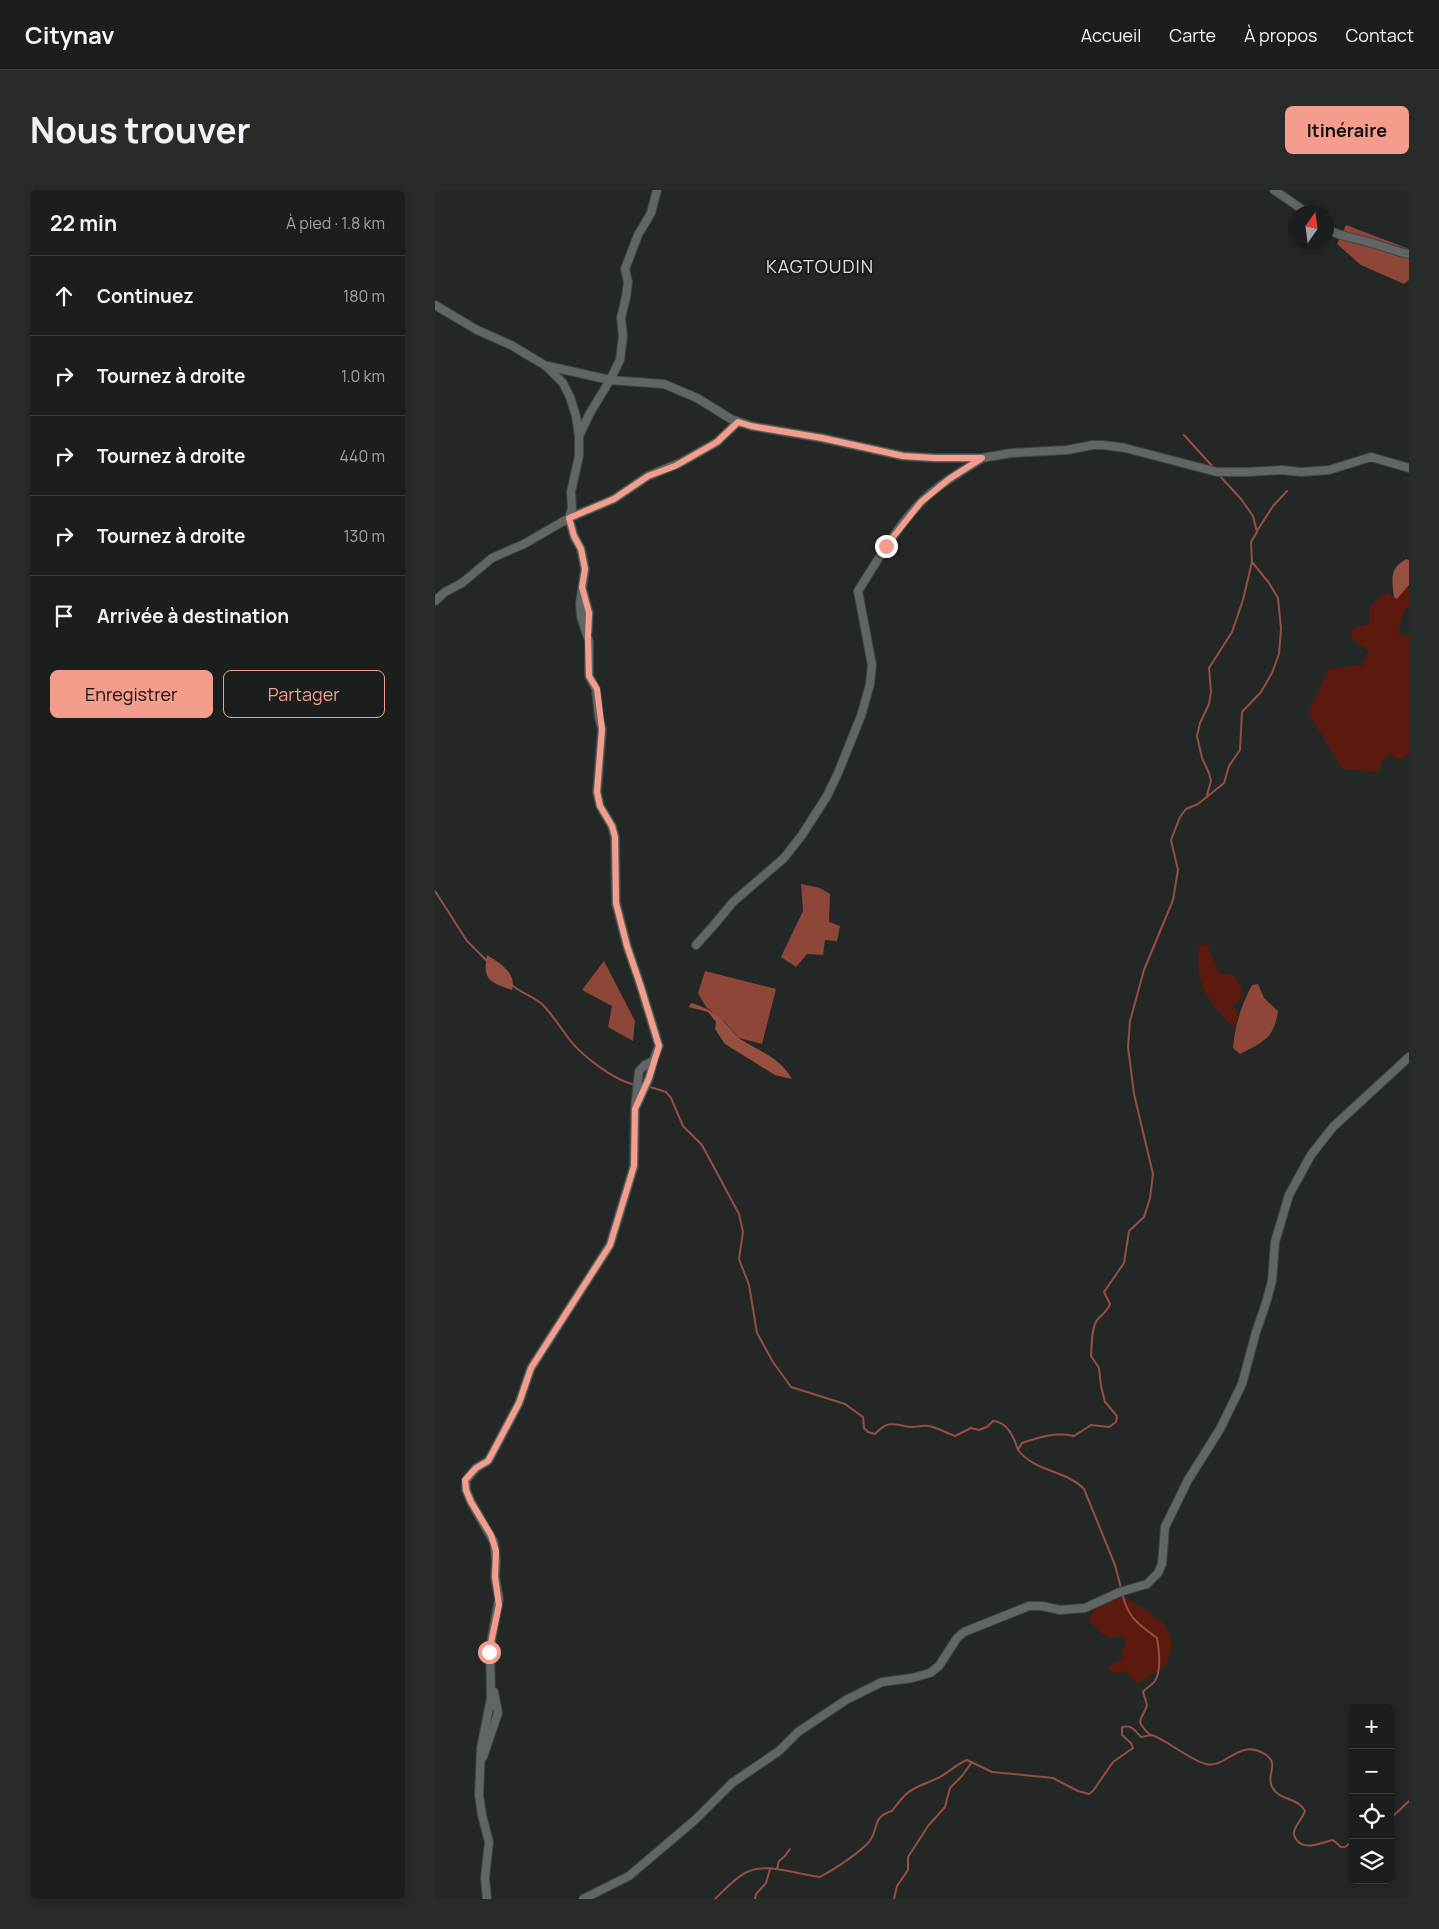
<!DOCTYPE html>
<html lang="fr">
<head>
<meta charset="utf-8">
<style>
	:root { --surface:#1a1e1c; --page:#272b29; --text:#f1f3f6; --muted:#9fa2a3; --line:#383c3b; --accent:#f49d8c }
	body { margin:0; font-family:Manrope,sans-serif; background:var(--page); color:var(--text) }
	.controls { position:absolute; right:15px; bottom:15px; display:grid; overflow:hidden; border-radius:8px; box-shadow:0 2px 12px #0003 }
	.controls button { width:45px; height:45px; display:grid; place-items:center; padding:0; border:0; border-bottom:1px solid var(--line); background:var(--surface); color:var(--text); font:25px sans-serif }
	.compass { position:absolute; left:854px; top:15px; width:45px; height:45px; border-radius:50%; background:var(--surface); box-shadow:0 2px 12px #0003; rotate:14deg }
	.stop { position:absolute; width:15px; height:15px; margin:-11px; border:4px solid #f49d8c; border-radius:50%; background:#fff }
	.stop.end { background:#f49d8c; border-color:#fff; box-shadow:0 1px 5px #0008 }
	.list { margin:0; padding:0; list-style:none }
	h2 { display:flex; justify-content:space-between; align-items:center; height:65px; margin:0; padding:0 20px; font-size:21px }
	h2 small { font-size:16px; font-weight:400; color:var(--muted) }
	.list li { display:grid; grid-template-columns:32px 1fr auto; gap:15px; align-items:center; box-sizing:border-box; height:80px; padding:0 20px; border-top:1px solid var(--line) }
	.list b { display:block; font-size:19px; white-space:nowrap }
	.list em { font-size:16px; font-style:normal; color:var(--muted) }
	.actions { display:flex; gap:10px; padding:15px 20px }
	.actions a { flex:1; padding:11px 0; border:1px solid var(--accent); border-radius:8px; text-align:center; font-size:18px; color:var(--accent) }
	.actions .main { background:var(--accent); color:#111 }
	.icon { flex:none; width:28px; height:28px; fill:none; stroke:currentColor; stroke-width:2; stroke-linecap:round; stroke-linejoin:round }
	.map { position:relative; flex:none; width:974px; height:1709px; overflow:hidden; border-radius:8px }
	header { display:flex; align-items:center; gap:30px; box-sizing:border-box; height:70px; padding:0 25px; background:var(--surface); border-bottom:1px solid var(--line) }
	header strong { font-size:24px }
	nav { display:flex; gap:28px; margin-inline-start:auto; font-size:18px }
	.intro { display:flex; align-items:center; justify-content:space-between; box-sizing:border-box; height:120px; padding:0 30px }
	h1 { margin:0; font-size:35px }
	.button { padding:12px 22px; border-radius:8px; background:var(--accent); color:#111; font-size:18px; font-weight:700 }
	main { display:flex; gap:30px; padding:0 30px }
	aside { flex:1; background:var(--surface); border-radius:8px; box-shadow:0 2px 12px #0003 }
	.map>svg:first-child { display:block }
	.green { fill:#5c190e }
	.forest { fill:#8e4639 }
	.water { fill:#974f41 }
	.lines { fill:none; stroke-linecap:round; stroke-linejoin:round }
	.stream { stroke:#974f41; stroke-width:2 }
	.street-casing { stroke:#3f4341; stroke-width:10 }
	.street { stroke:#606663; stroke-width:8 }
	.route { stroke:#f49d8c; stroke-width:6 }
	.labels { text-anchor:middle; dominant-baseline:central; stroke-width:4.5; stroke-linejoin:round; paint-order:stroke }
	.quarter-label { font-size:18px; letter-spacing:1px; fill:#e0e3e1; stroke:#191e1c }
</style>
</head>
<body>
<header>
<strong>Citynav</strong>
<nav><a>Accueil</a><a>Carte</a><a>À propos</a><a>Contact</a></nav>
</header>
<div class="intro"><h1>Nous trouver</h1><a class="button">Itinéraire</a></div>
<main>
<aside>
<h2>22 min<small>À pied · 1.8 km</small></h2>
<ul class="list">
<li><svg class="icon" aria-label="ahead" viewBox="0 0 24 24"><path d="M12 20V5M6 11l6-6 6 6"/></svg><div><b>Continuez</b></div><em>180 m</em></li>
<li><svg class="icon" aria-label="right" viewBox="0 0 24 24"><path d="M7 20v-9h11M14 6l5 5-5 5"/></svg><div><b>Tournez à droite</b></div><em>1.0 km</em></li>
<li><svg class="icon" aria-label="right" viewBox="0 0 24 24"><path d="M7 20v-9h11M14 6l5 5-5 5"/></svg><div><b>Tournez à droite</b></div><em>440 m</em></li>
<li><svg class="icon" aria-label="right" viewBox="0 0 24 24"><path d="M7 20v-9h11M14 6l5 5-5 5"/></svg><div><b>Tournez à droite</b></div><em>130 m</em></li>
<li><svg class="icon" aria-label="arrive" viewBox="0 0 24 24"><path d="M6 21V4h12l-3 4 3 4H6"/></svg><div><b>Arrivée à destination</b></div></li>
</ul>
<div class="actions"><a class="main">Enregistrer</a><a>Partager</a></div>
</aside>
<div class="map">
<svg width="974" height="1709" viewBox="0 0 974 1709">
	<rect width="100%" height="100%" fill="#232826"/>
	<path class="green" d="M971 397 974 400V415C965 423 965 435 964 446L974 445V563L968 569H962L956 564 945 572 946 578 942 582 911 579 906 577 873 523 894 479 928 475 934 461 915 447 918 438 934 434V418L943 408 952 403 962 409Z
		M764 754 775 755 774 759 784 783 800 786 809 806 797 816 804 823 799 838C773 812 759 794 764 754Z
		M683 1403C703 1417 741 1430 736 1458 735 1464 733 1472 729 1476 721 1483 711 1488 703 1494L693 1485 691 1481 679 1483 672 1478 689 1467 686 1459 691 1455 688 1445C669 1452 667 1443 654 1430 658 1415 671 1411 683 1403Z"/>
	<path class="forest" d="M911 35 974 59V90L969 94 926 75 902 54Z
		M366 694 385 698 395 704 394 732 405 736 402 751 390 750 388 765 372 764 361 777 346 767 368 721Z
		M169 771 200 831 198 851 173 837 177 816 147 800Z
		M270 781 341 799 327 854 304 848 290 832 271 817 263 803Z
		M823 794 829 808 843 821C839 849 828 852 805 864L798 858C800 835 806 816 817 795Z"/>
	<path class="water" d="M971 369 974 370V395L962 409 959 407C957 389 954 379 971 369Z
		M52 765C65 773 82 783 77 800 55 792 47 790 52 765Z
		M256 813C270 817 282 823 292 835 296 839 300 845 305 849 324 861 346 868 357 889L340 885 290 854 280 839 281 832 273 822 254 817Z"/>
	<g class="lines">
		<path class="stream" d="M749 245 778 277
			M822 341 838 316 852 301
			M772 605 776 591 774 583 767 568 762 546 765 533 774 514 776 502 774 478 797 442 808 410 817 372
			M0 701 32 751 52 771
			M77 795C87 804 99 806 109 816 118 826 126 838 134 849 148 867 179 890 200 895
			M212 896 231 902 236 908 248 936 267 955 304 1024 308 1042 304 1069 314 1095 322 1143 338 1172 356 1197 410 1214 428 1227 429 1238 433 1242 440 1244C455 1228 460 1236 477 1237 482 1237 488 1235 493 1236 502 1237 511 1243 520 1246L536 1238 544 1240 552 1237 558 1231C573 1232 579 1248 583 1260
			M686 1398 680 1375 649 1299C631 1280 600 1282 583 1260L587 1253C605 1247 620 1242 639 1246L656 1235 674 1237 681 1232 682 1226 670 1212 666 1196 664 1178 656 1166C657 1155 656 1139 662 1130 667 1124 672 1122 675 1114L669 1102 689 1073 694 1041 709 1027 715 1008 718 984 699 904 693 857 695 831 709 780 738 710 743 680 736 650 745 627 751 619 763 614 789 593 794 576 805 560 807 522 826 502 837 483 844 464 846 439 843 408 834 393 817 372 816 352 822 342 818 326 806 309 784 285
			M687 1403C693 1428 702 1433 722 1448 724 1460 727 1480 720 1491 717 1496 711 1497 708 1502L712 1515C707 1532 698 1528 715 1545
			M955 1629 974 1611
			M342 1679 344 1671 350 1666 355 1659
			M280 1709C289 1700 299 1689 310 1683 332 1671 361 1685 385 1687 401 1678 419 1667 433 1653 445 1641 435 1627 457 1621 476 1595 478 1600 505 1587 514 1582 522 1574 532 1570L557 1582 618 1588 643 1601 654 1604 658 1601 678 1572 698 1558 696 1553 687 1545V1537C698 1535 699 1540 706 1547 710 1547 713 1545 716 1545 726 1546 756 1571 771 1574 790 1579 804 1549 828 1563 847 1574 830 1583 837 1597 844 1611 863 1607 870 1621 868 1628 860 1635 859 1642 858 1644 860 1647 861 1649 869 1662 887 1652 898 1650L906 1657H910L918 1651
			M320 1709 321 1704 331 1693 335 1679
			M459 1709 462 1696 473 1680V1667L493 1636 510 1617 515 1598 527 1586 537 1572"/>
		<g class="street-casing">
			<path id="street" d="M839 0 871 22
				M892 39C905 47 921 48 936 53 949 56 961 62 974 64
				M0 115 42 140 76 155 111 176 128 193 135 207 141 226 144 246V266L136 302 137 318 134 328 139 346 146 359 150 379 145 413 146 427 154 451V486L161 499 164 528 167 539 162 602 165 616 177 636 180 647 181 713 192 756 205 794 224 856 218 871 210 875 204 881 200 919 199 976 175 1055 96 1178 84 1213 58 1262 53 1271 41 1278 31 1290V1300L36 1312 59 1352 61 1371 60 1387 64 1409 55 1458 56 1508 46 1558 44 1605 47 1625 54 1652 50 1688 52 1709
				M113 176 175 190 229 194 262 208 296 229 316 236 387 248 468 266 500 268H547L576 263 632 260 658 255H668L690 258 782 282H812L847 280 866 282 894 280 936 267 974 278
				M144 246 155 223 175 190 185 170 188 146 186 128 191 107 193 92 190 79 203 45 216 23 222 0
				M148 401 154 423 153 441
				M0 411 10 402 27 393 57 368 89 354 134 328 179 309 213 286 245 273 282 252 303 232
				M261 755 279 735 298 712 349 668 367 645 392 606 403 583 426 526 435 494 437 475 423 401C442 371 461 338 486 312 503 295 525 282 546 269
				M202 915 214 888 219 869
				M48 1567 63 1523 59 1502
				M148 1709 194 1686 260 1630 297 1593 344 1561 363 1542 411 1510 447 1492 477 1488 495 1483 504 1476 522 1448 529 1442 594 1416H607L625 1420 650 1418 685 1402 712 1394 723 1383 727 1374 730 1337 753 1290 785 1239 807 1194 821 1142 831 1113 837 1091 840 1052 854 1005 876 965 898 937 974 867"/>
		</g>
		<use href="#street" class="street"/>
	</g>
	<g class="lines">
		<path class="route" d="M54 1462 64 1415 60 1387 61 1361 56 1345 36 1312 31 1300 30 1290 41 1278 53 1271 58 1262 84 1213 96 1178 175 1055 199 976 200 919 214 888 224 856 205 794 192 756 181 713 180 647 177 636 165 616 162 602 167 539 162 499 154 486 153 446 154 423 147 397 150 379 146 359 139 346 134 328 179 309 213 286 240 276 282 252 303 232 316 236 387 248 468 266 500 268H547L514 289 486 312 451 356"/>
	</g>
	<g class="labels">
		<g class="quarter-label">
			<text x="385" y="76">KAGTOUDIN</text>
		</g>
	</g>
</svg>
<div class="controls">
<button>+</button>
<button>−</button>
<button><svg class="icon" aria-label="locate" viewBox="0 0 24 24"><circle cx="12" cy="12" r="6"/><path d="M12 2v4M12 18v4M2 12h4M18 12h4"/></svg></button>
<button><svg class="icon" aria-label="layers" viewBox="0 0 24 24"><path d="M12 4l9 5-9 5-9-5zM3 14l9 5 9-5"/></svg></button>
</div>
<svg class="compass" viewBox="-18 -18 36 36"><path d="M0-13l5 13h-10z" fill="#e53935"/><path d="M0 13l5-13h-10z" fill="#9fa2a3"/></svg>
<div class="stop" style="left:54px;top:1462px"></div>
<div class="stop end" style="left:451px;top:356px"></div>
</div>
</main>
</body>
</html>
